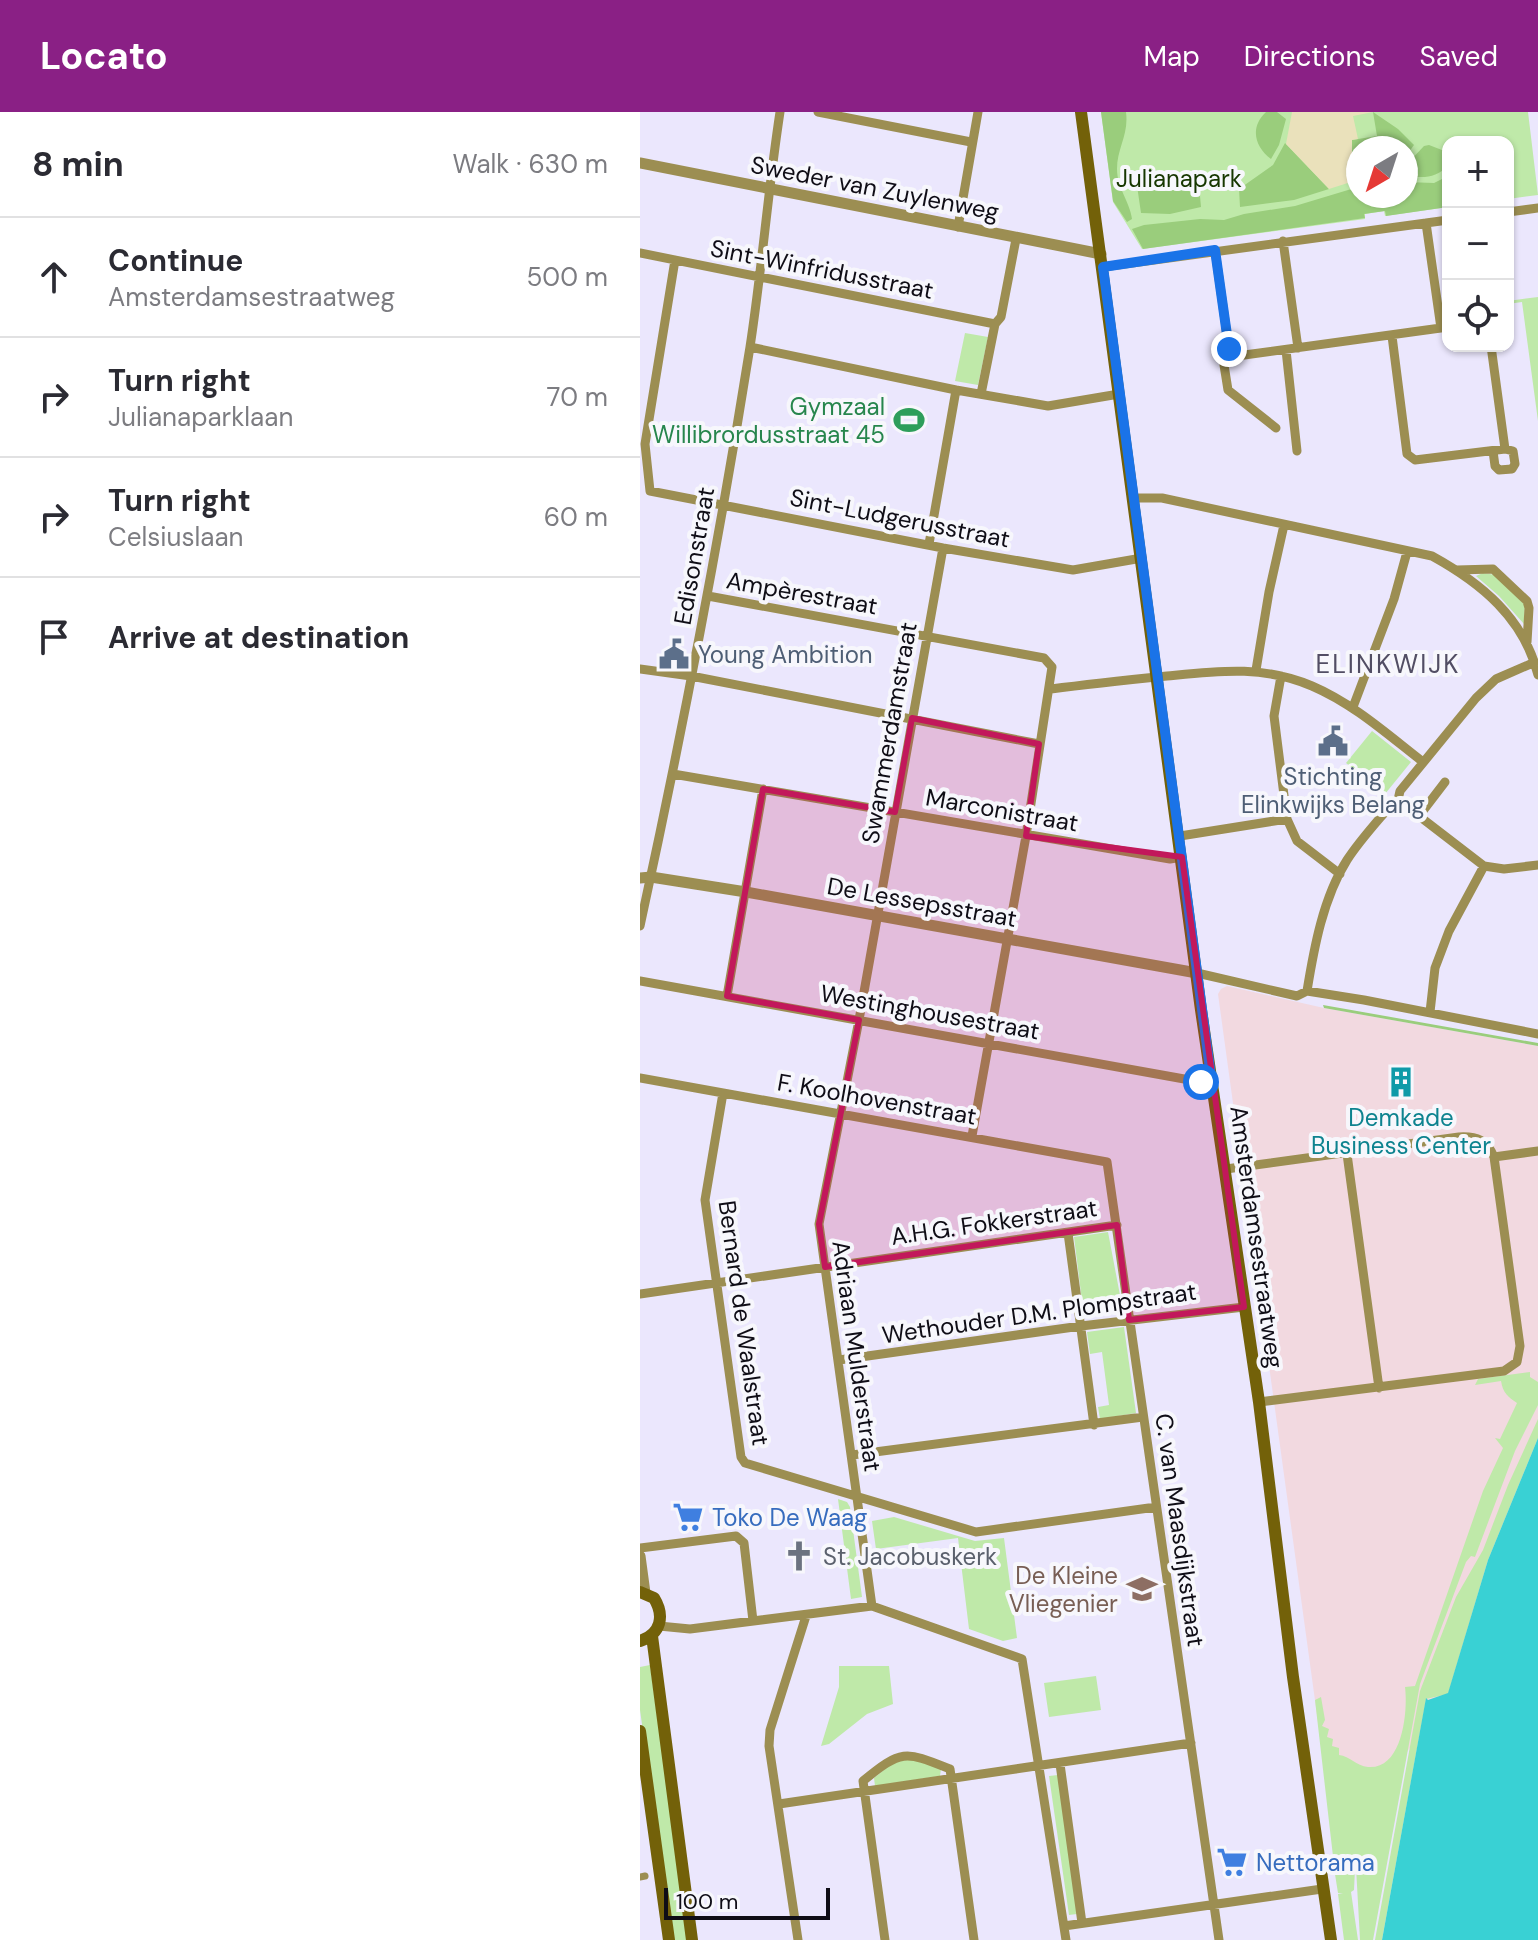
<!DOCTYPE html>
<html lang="en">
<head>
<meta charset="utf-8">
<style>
	:root { --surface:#fff; --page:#f2f2f3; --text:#2b2b33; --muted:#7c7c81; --line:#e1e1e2; --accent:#8a2085 }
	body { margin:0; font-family:"DM Sans",sans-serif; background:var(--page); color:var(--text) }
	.controls { position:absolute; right:24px; top:24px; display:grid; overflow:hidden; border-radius:16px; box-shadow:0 2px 6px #0004 }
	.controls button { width:72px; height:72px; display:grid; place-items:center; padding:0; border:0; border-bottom:2px solid var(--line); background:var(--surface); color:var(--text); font:40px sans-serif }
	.compass { position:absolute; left:706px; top:24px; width:72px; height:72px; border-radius:50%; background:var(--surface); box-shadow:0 2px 6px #0004; rotate:219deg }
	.scale { position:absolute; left:24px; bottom:20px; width:166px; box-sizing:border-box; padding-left:8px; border:4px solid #0f0d16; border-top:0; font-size:22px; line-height:28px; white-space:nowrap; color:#0f0d16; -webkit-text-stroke:6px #f7f7fc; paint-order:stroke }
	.stop { position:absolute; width:24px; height:24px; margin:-18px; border:6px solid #1a73e8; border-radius:50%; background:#fff }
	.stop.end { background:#1a73e8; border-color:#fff; box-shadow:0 2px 8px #0008 }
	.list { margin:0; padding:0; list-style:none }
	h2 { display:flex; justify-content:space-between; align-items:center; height:104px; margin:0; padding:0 32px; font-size:34px }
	h2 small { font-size:26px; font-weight:400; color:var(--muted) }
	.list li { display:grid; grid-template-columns:52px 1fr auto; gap:24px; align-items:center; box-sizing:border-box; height:120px; padding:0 32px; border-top:2px solid var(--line) }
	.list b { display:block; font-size:30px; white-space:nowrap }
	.list p { margin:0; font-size:26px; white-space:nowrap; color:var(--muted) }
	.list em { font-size:26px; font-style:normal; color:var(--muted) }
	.icon { flex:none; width:44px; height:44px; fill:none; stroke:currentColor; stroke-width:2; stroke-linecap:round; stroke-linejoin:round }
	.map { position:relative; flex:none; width:898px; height:1828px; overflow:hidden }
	header { display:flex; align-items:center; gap:48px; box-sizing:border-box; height:112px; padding:0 40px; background:var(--accent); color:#fff }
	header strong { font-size:38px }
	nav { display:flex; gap:44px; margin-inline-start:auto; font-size:28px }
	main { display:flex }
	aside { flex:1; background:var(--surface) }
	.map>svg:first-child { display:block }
	.industrial { fill:#f2d9e0 }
	.green { fill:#bfe9a9; fill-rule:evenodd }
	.forest { fill:#9acd7c }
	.sand { fill:#eae1bb }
	.water { fill:#39d1d4 }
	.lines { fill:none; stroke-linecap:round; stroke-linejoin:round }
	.pedestrian { stroke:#9c8e52; stroke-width:7 }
	.minor { stroke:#9c8e52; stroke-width:9 }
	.tertiary { stroke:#9c8e52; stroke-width:11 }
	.secondary { stroke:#736109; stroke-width:12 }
	.route { stroke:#1a73e8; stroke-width:10 }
	.marked { fill:#c2185b; fill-opacity:0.2; stroke:#c2185b; stroke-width:6; stroke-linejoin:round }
	.labels { text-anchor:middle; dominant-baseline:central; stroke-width:8; stroke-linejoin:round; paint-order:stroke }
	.park-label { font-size:24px; fill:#173700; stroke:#f7f7fc }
	.street-label { font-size:24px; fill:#0f0d16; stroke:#f7f7fc }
	.leisure-label { font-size:24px; fill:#27864d; stroke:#f7f7fc; text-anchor:end }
	.service-label { font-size:24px; fill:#4e5e75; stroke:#f7f7fc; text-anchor:start }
	.culture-label { font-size:24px; fill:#0d838f; stroke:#f7f7fc }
	.shop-label { font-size:24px; fill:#366cbe; stroke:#f7f7fc; text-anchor:start }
	.worship-label { font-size:24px; fill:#5b616d; stroke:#f7f7fc; text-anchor:start }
	.education-label { font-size:24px; fill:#785e54; stroke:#f7f7fc; text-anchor:end }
	.neighbourhood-label { font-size:26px; letter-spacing:2px; fill:#524e64; stroke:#f7f7fc }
</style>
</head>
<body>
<header>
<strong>Locato</strong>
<nav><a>Map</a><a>Directions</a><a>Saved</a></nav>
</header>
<main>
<aside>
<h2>8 min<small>Walk · 630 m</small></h2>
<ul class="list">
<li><svg class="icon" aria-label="ahead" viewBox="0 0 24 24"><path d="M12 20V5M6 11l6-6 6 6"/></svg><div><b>Continue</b><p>Amsterdamsestraatweg</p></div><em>500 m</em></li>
<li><svg class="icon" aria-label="right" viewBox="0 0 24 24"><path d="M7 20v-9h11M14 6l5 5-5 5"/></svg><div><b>Turn right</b><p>Julianaparklaan</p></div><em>70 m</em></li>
<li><svg class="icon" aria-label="right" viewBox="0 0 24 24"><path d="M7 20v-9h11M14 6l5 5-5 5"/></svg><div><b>Turn right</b><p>Celsiuslaan</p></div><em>60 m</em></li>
<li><svg class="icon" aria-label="arrive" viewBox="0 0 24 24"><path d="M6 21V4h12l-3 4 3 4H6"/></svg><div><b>Arrive at destination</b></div></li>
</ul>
</aside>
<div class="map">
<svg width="898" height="1828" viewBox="0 0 898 1828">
	<rect width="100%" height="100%" fill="#ebe7fd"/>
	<path class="industrial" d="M587 874 684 896 898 934V1326L848 1448 808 1582 755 1657 723 1666 681 1632 578 882 581 877Z"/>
	<path class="green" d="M461 0H888L898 83 868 87V30H808V95L745 104 744 99 725 102V107L502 137 473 90ZM718 36H766V84H718Z
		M898 185V309L882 190 868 192V189Z
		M325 221 348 225 338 273 315 269Z
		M843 461 856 463 885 493 884 512 859 484 836 464Z
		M732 619 771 650 745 682 706 651Z
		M468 1120 483 1199 444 1205 434 1125Z
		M484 1215 496 1301 460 1307 458 1295 469 1293 462 1240 450 1242 447 1220Z
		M890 1260V1265L898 1270V1293L875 1339 835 1445 831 1444 826 1450 780 1572 733 1828H720L716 1755 694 1753 675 1588 681 1585 685 1608 682 1614 689 1617 687 1625 693 1627 692 1634 699 1636V1643C710 1644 716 1654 728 1655 763 1658 768 1598 765 1575L775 1574 843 1379 863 1336 855 1326 860 1327 877 1291C868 1285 863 1281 861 1269L835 1273 838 1267Z
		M898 1307V1326L848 1448 808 1582 786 1587 742 1828H735L780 1579 816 1485 843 1438 868 1373Z
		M198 1387 207 1390 210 1395 222 1485 211 1487Z
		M254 1405 335 1429 364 1426 377 1526 363 1529 329 1517 318 1426 236 1437 232 1409Z
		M10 1553 48 1828H32L0 1598V1555Z
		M199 1554H249L253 1592 227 1602 189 1632 181 1634 199 1575Z
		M456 1564 461 1598 409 1605 404 1571Z
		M276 1647 301 1657 300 1664 235 1674 234 1666 255 1649Z
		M418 1663 437 1802 429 1803 409 1664Z
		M694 1756 715 1757 714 1778 711 1780 718 1828H704L698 1782 703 1781H698Z"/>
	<path class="forest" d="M461 0H486C489 23 477 36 477 57 477 76 490 90 492 107L487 110 473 89Z
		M626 0H637L646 7 639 33 631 47C614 34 610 15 626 0Z
		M733 0 758 17 774 33 766 44V36H718L717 68 712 50V28L737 24Z
		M645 31 689 77 654 88 600 95 599 77 633 53Z
		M789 33 807 40 808 54C796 66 782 67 766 63V53L784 34Z
		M506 53 520 66 560 84 561 95 530 102 501 101 496 67Z
		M808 64V95L746 104 745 99 724 102 725 106 503 137 492 117 504 113 560 107 584 108 604 102 655 94 718 75V84H766V70L794 71Z
		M683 893 898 931V934L684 896Z"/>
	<path class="sand" d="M652 0H733L713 4 718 27 712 28V50L717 68 689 77 646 32Z"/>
	<path class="water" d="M898 1326V1828H742L786 1586 788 1588 808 1581 848 1448Z"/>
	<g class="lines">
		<path class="pedestrian" d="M0 1765 5 1764"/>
		<path class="minor" d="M178 0 331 30
			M868 100 898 96
			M786 111 801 216
			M318 115 338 0
			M643 129 658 236
			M575 138 589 237 597 244 808 215
			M0 141 355 212
			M35 148 5 332 10 379 303 436 433 458 502 446
			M463 155 808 108
			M752 224 767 342 775 348 865 337 873 339 875 352 872 357 859 358 855 354 853 339
			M851 234 865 337
			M110 235 316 278
			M646 238 657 339
			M592 242 584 253 588 278 636 316
			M341 282 355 212 361 205 376 127
			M493 386H522L792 444C841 471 884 506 898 563
			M289 432 316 278 408 294 479 282
			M817 458 853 457 887 489 889 496 887 530
			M68 484 404 546 412 555 386 724 332 1024
			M0 557 51 564 399 632
			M616 558 629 480 644 413
			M641 564 634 604 647 707
			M411 577C450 572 488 568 527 564 578 559 623 553 672 574 714 592 748 623 783 650
			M713 595 754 487 767 440
			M33 662 530 747 542 745
			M758 688 779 704 805 670
			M779 704 844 754 864 757 898 753
			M540 724 647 707 657 729 700 762
			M0 814C42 622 79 429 110 235 122 157 128 78 140 0
			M557 861 657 884 667 879 724 888 898 922
			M0 869 572 972
			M667 879C674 836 683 786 707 748 720 728 736 711 751 693L758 688 760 679 836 586 856 567 895 550
			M87 884 123 677
			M790 900 795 856 809 819 844 754
			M0 966 467 1050 579 1828
			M83 981 65 1088 101 1345 105 1351 336 1420 516 1395
			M707 1042 739 1276
			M586 1057 819 1025C837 1024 847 1028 854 1045L898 1039
			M428 1121 454 1313
			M0 1182 477 1113
			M199 1248 441 1214 604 1195
			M619 1290 864 1259 877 1250 880 1234 854 1045
			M212 1343 503 1305
			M0 1436 96 1424 104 1431 113 1509
			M232 1494 179 1112 219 908 303 436
			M19 1514 50 1517 232 1494 382 1547 426 1828
			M420 1652 442 1811
			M139 1692 551 1631
			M424 1814 682 1777
			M158 1828 129 1634 130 1618 166 1504
			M245 1828 223 1669C262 1637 265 1639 310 1657L334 1828"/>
		<path class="tertiary" d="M0 51 461 142
			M0 766 11 765 106 780 557 861
			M0 1444 5 1481"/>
		<path class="secondary" d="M441 0 561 898 619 1290 653 1565 691 1828
			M0 1480 14 1486C25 1504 21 1522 0 1529
			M12 1524 52 1828
			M0 1619 29 1828"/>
	</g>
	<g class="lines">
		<path class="route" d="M561 970 572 972 463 155 575 138 589 237"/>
	</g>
	<path class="marked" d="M272 606 399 632 386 724 542 745 604 1195 489 1208 477 1113 185 1155 179 1112 219 908 87 884 123 677 255 700Z"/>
	<defs>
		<g id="stadium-bare" transform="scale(2.4)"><path d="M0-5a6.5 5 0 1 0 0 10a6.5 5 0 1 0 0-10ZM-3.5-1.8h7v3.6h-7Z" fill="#2e9e5b" stroke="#f7f7fc" stroke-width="2.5" paint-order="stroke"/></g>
		<g id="civic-bare" transform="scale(2.4)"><path d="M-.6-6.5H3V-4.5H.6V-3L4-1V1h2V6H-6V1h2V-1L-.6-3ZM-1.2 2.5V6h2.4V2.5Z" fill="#5c6f8a" stroke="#f7f7fc" stroke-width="2.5" paint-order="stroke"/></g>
		<g id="building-bare" transform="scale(2.4)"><path d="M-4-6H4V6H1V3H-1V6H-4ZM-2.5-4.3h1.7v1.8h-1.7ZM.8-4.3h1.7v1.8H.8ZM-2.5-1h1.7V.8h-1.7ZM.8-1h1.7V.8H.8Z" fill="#0f9aa8" stroke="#f7f7fc" stroke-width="2.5" paint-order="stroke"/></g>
		<g id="supermarket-bare" transform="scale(2.4)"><path d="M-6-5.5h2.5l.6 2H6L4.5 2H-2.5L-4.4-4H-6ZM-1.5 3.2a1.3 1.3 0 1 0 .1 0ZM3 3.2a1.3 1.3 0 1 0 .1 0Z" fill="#3f7fe0" stroke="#f7f7fc" stroke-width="2.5" paint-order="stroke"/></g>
		<g id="church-bare" transform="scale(2.4)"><path d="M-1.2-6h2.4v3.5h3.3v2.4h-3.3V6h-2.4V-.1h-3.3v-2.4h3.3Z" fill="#6b7280" stroke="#f7f7fc" stroke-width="2.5" paint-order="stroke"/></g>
		<g id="school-bare" transform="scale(2.4)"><path d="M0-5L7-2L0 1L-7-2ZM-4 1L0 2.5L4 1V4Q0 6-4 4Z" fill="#8d6e63" stroke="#f7f7fc" stroke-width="2.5" paint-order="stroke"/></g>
	</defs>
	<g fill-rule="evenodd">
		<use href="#stadium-bare" x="269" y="308"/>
		<use href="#civic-bare" x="34" y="542"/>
		<use href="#civic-bare" x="693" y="629"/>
		<use href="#building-bare" x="761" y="970"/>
		<use href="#supermarket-bare" x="48" y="1405"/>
		<use href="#church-bare" x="159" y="1444"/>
		<use href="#school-bare" x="502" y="1477"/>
		<use href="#supermarket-bare" x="592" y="1750"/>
	</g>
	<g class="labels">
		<g class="park-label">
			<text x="539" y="66">Julianapark</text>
		</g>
		<g class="street-label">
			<text transform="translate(235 76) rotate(11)">Sweder van Zuylenweg</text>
			<text transform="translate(182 157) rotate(11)">Sint-Winfridusstraat</text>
			<text transform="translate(260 406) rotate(11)">Sint-Ludgerusstraat</text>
			<text transform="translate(54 444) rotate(-80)">Edisonstraat</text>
			<text transform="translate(162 481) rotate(10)">Ampèrestraat</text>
			<text transform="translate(249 621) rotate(-80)">Swammerdamstraat</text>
			<text transform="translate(362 698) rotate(10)">Marconistraat</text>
			<text transform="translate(282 790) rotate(10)">De Lessepsstraat</text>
			<text transform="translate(290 900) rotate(10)">Westinghousestraat</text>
			<text transform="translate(237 987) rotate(10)">F. Koolhovenstraat</text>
			<text transform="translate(354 1110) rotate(-8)">A.H.G. Fokkerstraat</text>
			<text transform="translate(617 1125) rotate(82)">Amsterdamsestraatweg</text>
			<text transform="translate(399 1201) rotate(-8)">Wethouder D.M. Plompstraat</text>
			<text transform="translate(104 1211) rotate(82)">Bernard de Waalstraat</text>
			<text transform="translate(217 1244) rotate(82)">Adriaan Mulderstraat</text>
			<text transform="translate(540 1418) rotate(82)">C. van Maasdijkstraat</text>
		</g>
		<g class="leisure-label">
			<text x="245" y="294">Gymzaal<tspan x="245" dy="28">Willibrordusstraat 45</tspan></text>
		</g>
		<g class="service-label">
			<text x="58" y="542">Young Ambition</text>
			<text x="693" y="664" text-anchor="middle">Stichting<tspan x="693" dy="28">Elinkwijks Belang</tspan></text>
		</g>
		<g class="culture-label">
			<text x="761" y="1005">Demkade<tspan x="761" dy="28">Business Center</tspan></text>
		</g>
		<g class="shop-label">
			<text x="72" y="1405">Toko De Waag</text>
			<text x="616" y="1750">Nettorama</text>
		</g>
		<g class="worship-label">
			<text x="183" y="1444">St. Jacobuskerk</text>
		</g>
		<g class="education-label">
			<text x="478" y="1463">De Kleine<tspan x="478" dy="28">Vliegenier</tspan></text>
		</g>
		<g class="neighbourhood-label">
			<text x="748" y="552">ELINKWIJK</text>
		</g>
	</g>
</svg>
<div class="controls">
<button>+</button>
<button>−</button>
<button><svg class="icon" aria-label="locate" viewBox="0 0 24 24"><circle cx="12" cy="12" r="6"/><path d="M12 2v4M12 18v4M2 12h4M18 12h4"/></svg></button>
</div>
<svg class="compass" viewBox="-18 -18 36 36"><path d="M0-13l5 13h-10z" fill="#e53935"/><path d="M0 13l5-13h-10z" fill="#7c7c81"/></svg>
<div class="scale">100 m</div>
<div class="stop" style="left:561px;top:970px"></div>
<div class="stop end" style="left:589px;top:237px"></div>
</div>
</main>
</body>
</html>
